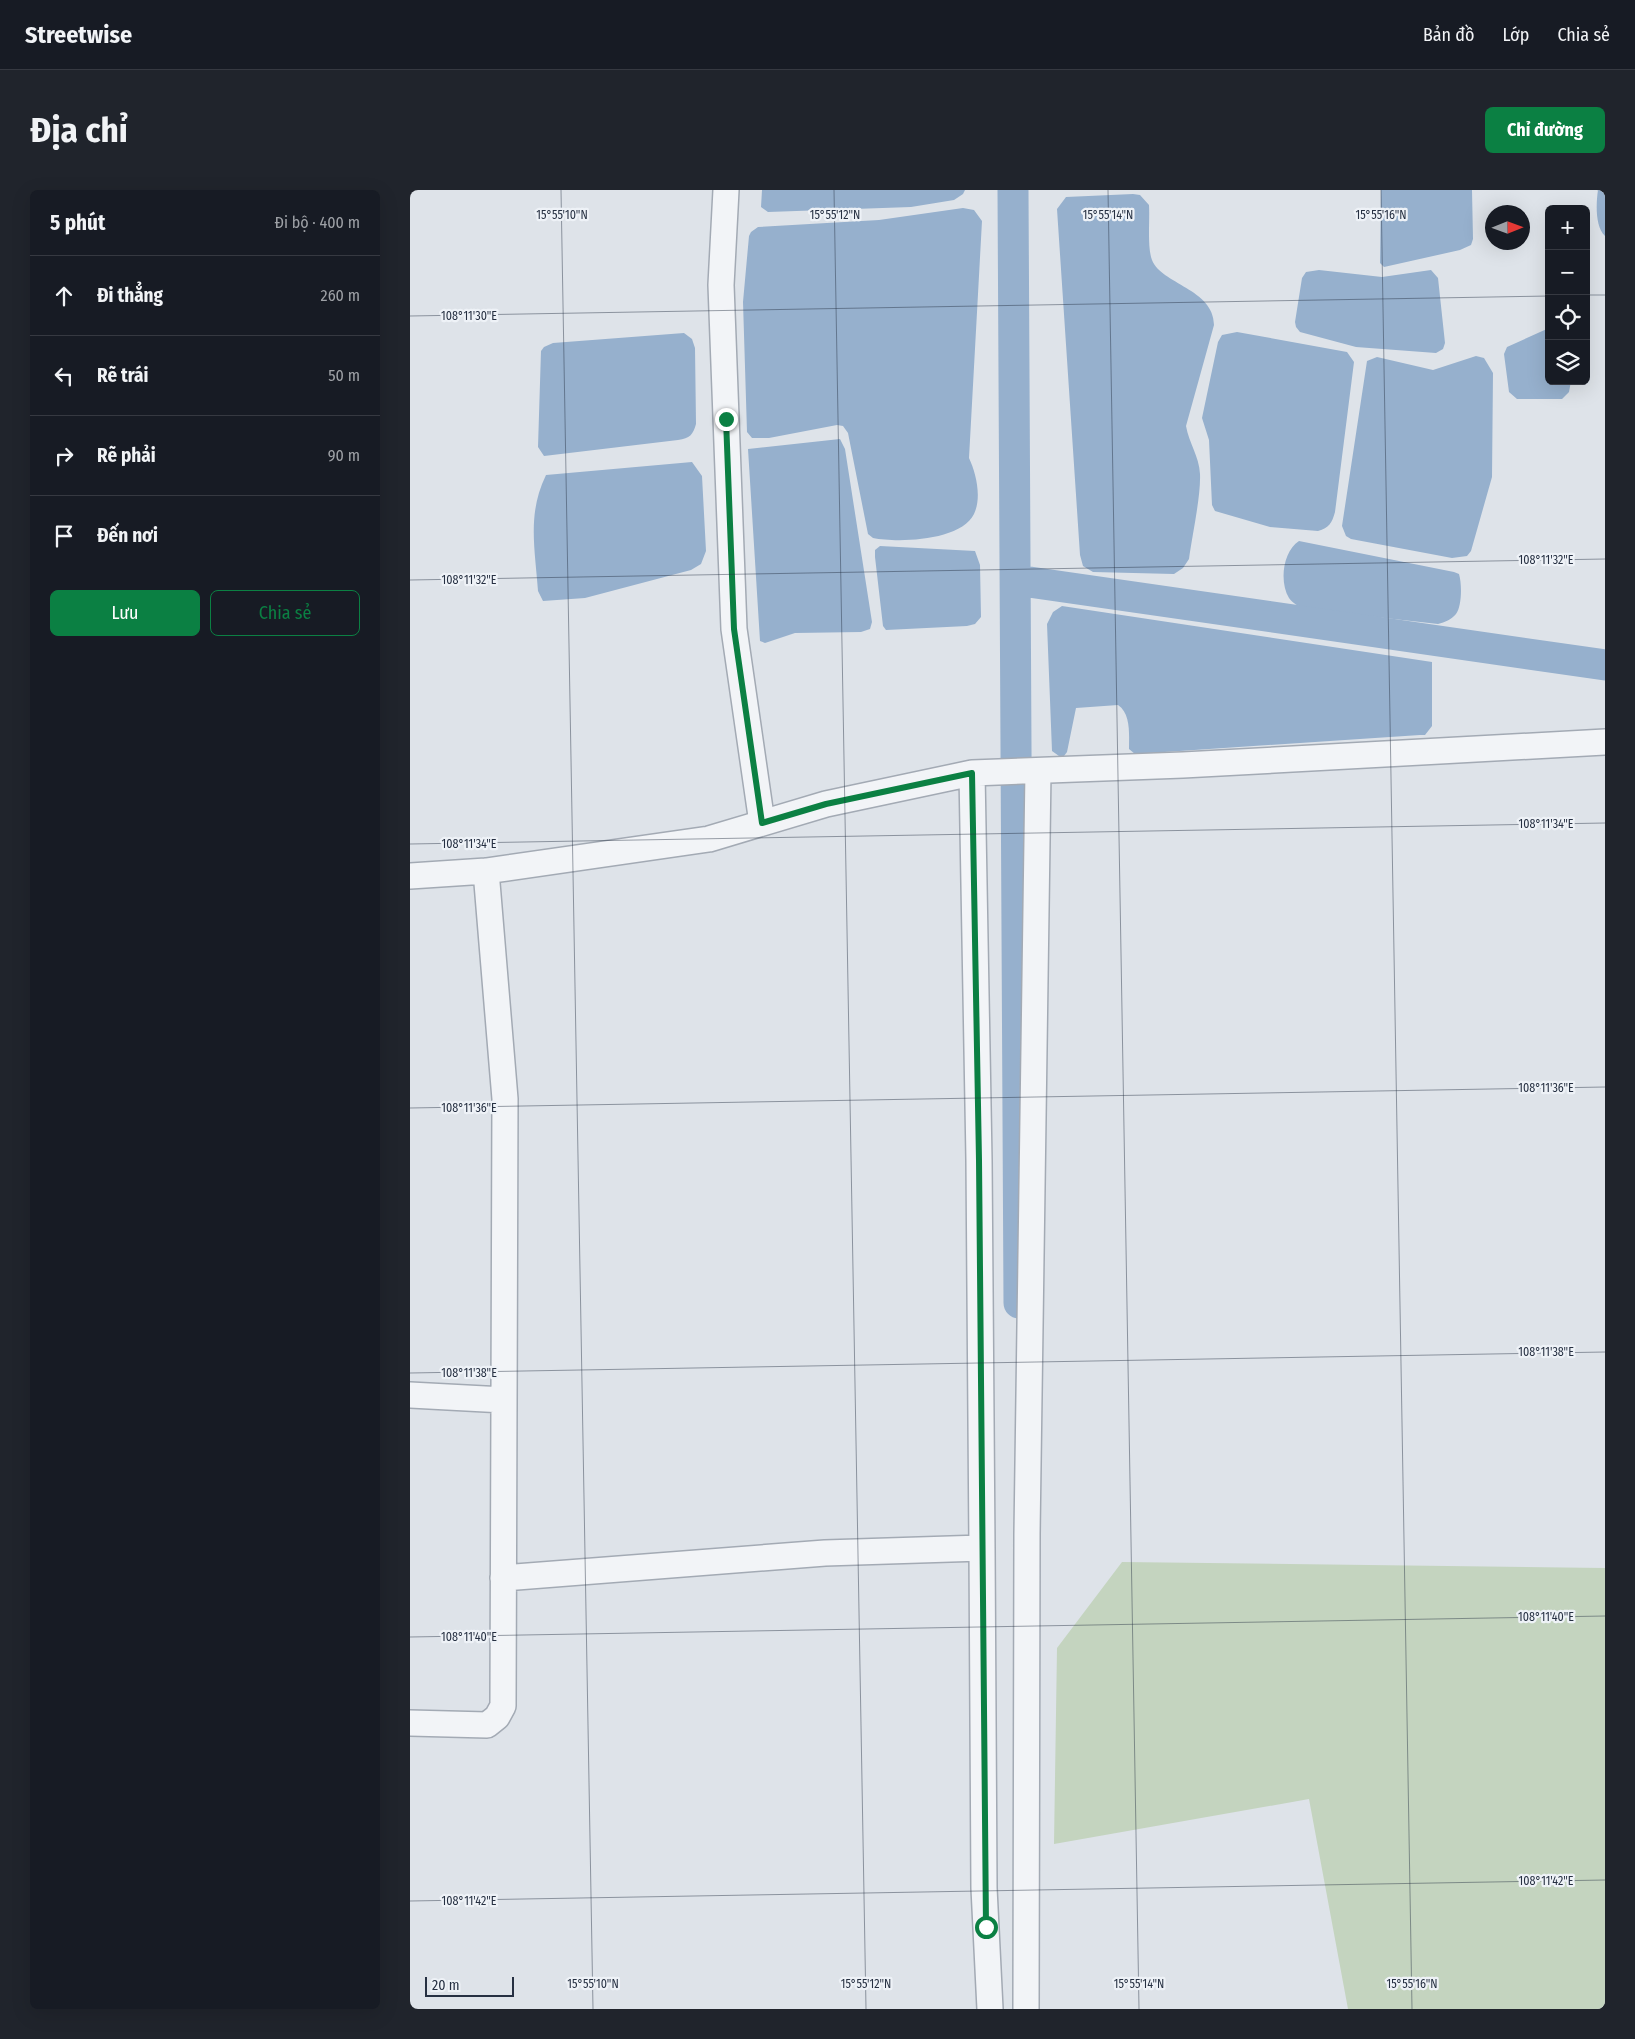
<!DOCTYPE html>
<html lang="vi">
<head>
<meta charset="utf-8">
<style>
	:root { --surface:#171b24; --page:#20242c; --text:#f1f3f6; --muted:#9ea1a6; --line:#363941; --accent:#0b8043 }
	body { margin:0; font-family:"Fira Sans Condensed",sans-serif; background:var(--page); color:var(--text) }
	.controls { position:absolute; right:15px; top:15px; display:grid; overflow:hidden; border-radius:8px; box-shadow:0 5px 20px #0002 }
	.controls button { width:45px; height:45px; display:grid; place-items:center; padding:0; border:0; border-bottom:1px solid var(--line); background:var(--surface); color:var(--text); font:25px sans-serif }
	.compass { position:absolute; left:1075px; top:15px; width:45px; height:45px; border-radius:50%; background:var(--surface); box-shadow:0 5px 20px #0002; rotate:89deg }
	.scale { position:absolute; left:15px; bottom:12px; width:89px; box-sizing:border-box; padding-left:5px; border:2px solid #263042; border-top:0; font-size:14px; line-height:18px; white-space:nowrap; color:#263042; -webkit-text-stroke:4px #eef2f7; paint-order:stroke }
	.stop { position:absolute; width:15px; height:15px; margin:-11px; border:4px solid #0b8043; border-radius:50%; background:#fff }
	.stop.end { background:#0b8043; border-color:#fff; box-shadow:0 1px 5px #0008 }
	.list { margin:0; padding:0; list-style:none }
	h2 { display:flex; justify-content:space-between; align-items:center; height:65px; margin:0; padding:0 20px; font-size:21px }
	h2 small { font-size:16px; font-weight:400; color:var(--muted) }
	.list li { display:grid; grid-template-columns:32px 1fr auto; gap:15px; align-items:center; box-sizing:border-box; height:80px; padding:0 20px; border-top:1px solid var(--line) }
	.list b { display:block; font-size:19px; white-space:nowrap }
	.list em { font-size:16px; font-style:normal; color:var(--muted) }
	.actions { display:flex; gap:10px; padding:15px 20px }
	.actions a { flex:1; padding:11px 0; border:1px solid var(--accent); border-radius:8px; text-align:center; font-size:18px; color:var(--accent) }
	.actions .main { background:var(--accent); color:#fff }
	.icon { flex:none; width:28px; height:28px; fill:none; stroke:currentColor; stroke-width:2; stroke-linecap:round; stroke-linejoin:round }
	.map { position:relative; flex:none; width:1195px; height:1819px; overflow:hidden; border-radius:8px }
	header { display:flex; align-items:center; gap:30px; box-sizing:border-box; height:70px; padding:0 25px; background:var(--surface); border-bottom:1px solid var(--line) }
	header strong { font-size:24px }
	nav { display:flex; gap:28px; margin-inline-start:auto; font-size:18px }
	.intro { display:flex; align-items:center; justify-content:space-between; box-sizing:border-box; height:120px; padding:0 30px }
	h1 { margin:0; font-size:35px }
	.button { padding:12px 22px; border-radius:8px; background:var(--accent); color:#fff; font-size:18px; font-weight:700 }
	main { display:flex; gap:30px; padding:0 30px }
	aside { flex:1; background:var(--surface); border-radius:8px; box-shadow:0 5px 20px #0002 }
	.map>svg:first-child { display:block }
	.green { fill:#c4d4bf }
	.water { fill:#96b0cd }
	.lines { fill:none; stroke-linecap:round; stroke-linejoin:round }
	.canal { stroke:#96b0cd; stroke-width:31 }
	.street-casing { stroke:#a3aab4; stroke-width:28 }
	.street { stroke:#f2f4f7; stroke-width:25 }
	.route { stroke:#0b8043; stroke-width:6 }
	.ticks { fill:none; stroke:#263042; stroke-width:1; stroke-opacity:0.45 }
	.ticks-label { font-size:12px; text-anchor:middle; fill:#263042; stroke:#eef2f7; stroke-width:4.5; stroke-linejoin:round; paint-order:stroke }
</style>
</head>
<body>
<header>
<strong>Streetwise</strong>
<nav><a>Bản đồ</a><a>Lớp</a><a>Chia sẻ</a></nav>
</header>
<div class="intro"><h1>Địa chỉ</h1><a class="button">Chỉ đường</a></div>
<main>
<aside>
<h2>5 phút<small>Đi bộ · 400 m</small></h2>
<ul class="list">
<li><svg class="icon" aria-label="ahead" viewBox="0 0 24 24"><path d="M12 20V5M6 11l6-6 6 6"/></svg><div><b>Đi thẳng</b></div><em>260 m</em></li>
<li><svg class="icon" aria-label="left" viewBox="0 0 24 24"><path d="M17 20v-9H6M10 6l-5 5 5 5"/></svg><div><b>Rẽ trái</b></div><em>50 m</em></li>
<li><svg class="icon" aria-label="right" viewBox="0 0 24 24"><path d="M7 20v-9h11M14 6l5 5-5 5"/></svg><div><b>Rẽ phải</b></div><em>90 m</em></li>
<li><svg class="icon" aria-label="arrive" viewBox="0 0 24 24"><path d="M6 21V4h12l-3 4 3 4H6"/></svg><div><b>Đến nơi</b></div></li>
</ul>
<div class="actions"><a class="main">Lưu</a><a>Chia sẻ</a></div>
</aside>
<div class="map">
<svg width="1195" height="1819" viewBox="0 0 1195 1819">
	<rect width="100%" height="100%" fill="#dee3e9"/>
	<path class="green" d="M712 1372 1195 1378V1819H938L899 1609 644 1654 647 1458Z"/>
	<path class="water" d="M352 0H555L553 4 544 10 501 17 358 22 351 17Z
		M971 0H1062L1063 49 1061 55 1050 60 974 77 970 73Z
		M1188 0H1195V46C1185 37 1186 13 1188 0Z
		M723 4 730 5 739 15C740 30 737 57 742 70 751 94 804 99 804 135L776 236C779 253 789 266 790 284 791 306 782 346 779 369L773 378 764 384 683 382 673 376 670 365 647 19 656 7Z
		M553 18 564 20 572 31 559 268C566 283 572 307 564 324 551 351 488 353 463 348L458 344 438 243 433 236 427 235 359 248H342L337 242 333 112 339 46 341 42 348 37 469 30Z
		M909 80 972 87 1021 80 1028 88 1035 153 1033 159 1026 163 946 157 890 142 886 137 885 132 892 88 896 82Z
		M1139 138V191H1161L1159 202 1152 209H1107L1099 202 1094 164 1097 157Z
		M827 142 937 162 944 172 925 322C922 333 919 338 908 341L860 337 805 321 802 315 799 250 792 228 808 152 812 145Z
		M274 143 282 149 285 158 286 234C283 245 280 248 268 250L134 266 128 257 131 161 134 157 143 153Z
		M1066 166 1074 168 1083 183 1082 287 1061 361 1057 366 1042 368 941 349 936 346 932 336 957 171 967 167 1023 180Z
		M430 249 435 259 462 432 460 439 451 442 385 443 355 453 350 451 338 259Z
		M282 272 292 286 296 361 291 374 281 380 175 408 133 411 128 401C125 358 117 324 136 285Z
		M889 351 1044 382 1049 384C1052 394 1052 416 1046 424 1041 430 1035 432 1028 434L895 419C889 416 883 414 879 408 869 392 873 361 889 351Z
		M470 356 565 361 570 375 571 427 565 434 557 436 476 440 473 436 465 367V360Z
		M652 416 1022 472V536L1015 545H1010L725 564 719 559C719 544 721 524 708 515L666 518 657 562 654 566H649L642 561 637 434 643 422Z"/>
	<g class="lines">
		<path class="canal" d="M603 0 609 1113
			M606 390 1195 475"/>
		<g class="street-casing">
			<path id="street" d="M316 0 311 95 324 439 352 633
				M0 686 76 681 299 649 416 614 562 583 773 575 1195 552
				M0 1205 94 1210
				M572 1358 574 1698 580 1819
				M93 1388 415 1363 572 1358 569 970 562 583
				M0 1533 77 1535 87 1527 93 1516 95 909 76 681
				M616 1819 617 1344 628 581"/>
		</g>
		<use href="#street" class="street"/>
	</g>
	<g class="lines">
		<path class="route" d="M316 229 324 439 352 633 416 614 562 583 569 970 576 1737"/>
	</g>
	<path class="ticks" d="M151 0 183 1819M424 0 456 1819M698 0 729 1819M971 0 1002 1819M1176 105H1195M0 126 1139 106M0 390 1195 369M0 654 1195 633M0 918 1195 897M0 1183 1195 1162M0 1447 1195 1426M0 1711 1195 1690"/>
	<g class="ticks-label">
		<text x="152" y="29">15°55'10"N</text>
		<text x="425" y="29">15°55'12"N</text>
		<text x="698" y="29">15°55'14"N</text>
		<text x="971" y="29">15°55'16"N</text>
		<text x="59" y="130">108°11'30"E</text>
		<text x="1136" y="374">108°11'32"E</text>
		<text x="59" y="394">108°11'32"E</text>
		<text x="1136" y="638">108°11'34"E</text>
		<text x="59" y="658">108°11'34"E</text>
		<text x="1136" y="902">108°11'36"E</text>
		<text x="59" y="922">108°11'36"E</text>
		<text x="1136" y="1166">108°11'38"E</text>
		<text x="59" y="1187">108°11'38"E</text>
		<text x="1136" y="1431">108°11'40"E</text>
		<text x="59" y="1451">108°11'40"E</text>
		<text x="1136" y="1695">108°11'42"E</text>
		<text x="59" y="1715">108°11'42"E</text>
		<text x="183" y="1798">15°55'10"N</text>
		<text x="456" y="1798">15°55'12"N</text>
		<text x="729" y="1798">15°55'14"N</text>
		<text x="1002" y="1798">15°55'16"N</text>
	</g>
</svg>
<div class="controls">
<button>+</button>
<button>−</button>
<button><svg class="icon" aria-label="locate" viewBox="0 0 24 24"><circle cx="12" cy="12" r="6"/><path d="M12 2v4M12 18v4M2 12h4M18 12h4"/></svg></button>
<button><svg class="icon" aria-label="layers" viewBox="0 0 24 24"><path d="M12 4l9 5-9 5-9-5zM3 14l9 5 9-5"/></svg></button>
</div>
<svg class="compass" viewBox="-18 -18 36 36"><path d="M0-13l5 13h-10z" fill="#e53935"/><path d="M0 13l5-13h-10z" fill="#9ea1a6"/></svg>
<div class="scale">20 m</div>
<div class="stop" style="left:576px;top:1737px"></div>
<div class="stop end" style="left:316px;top:229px"></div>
</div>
</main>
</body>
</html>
